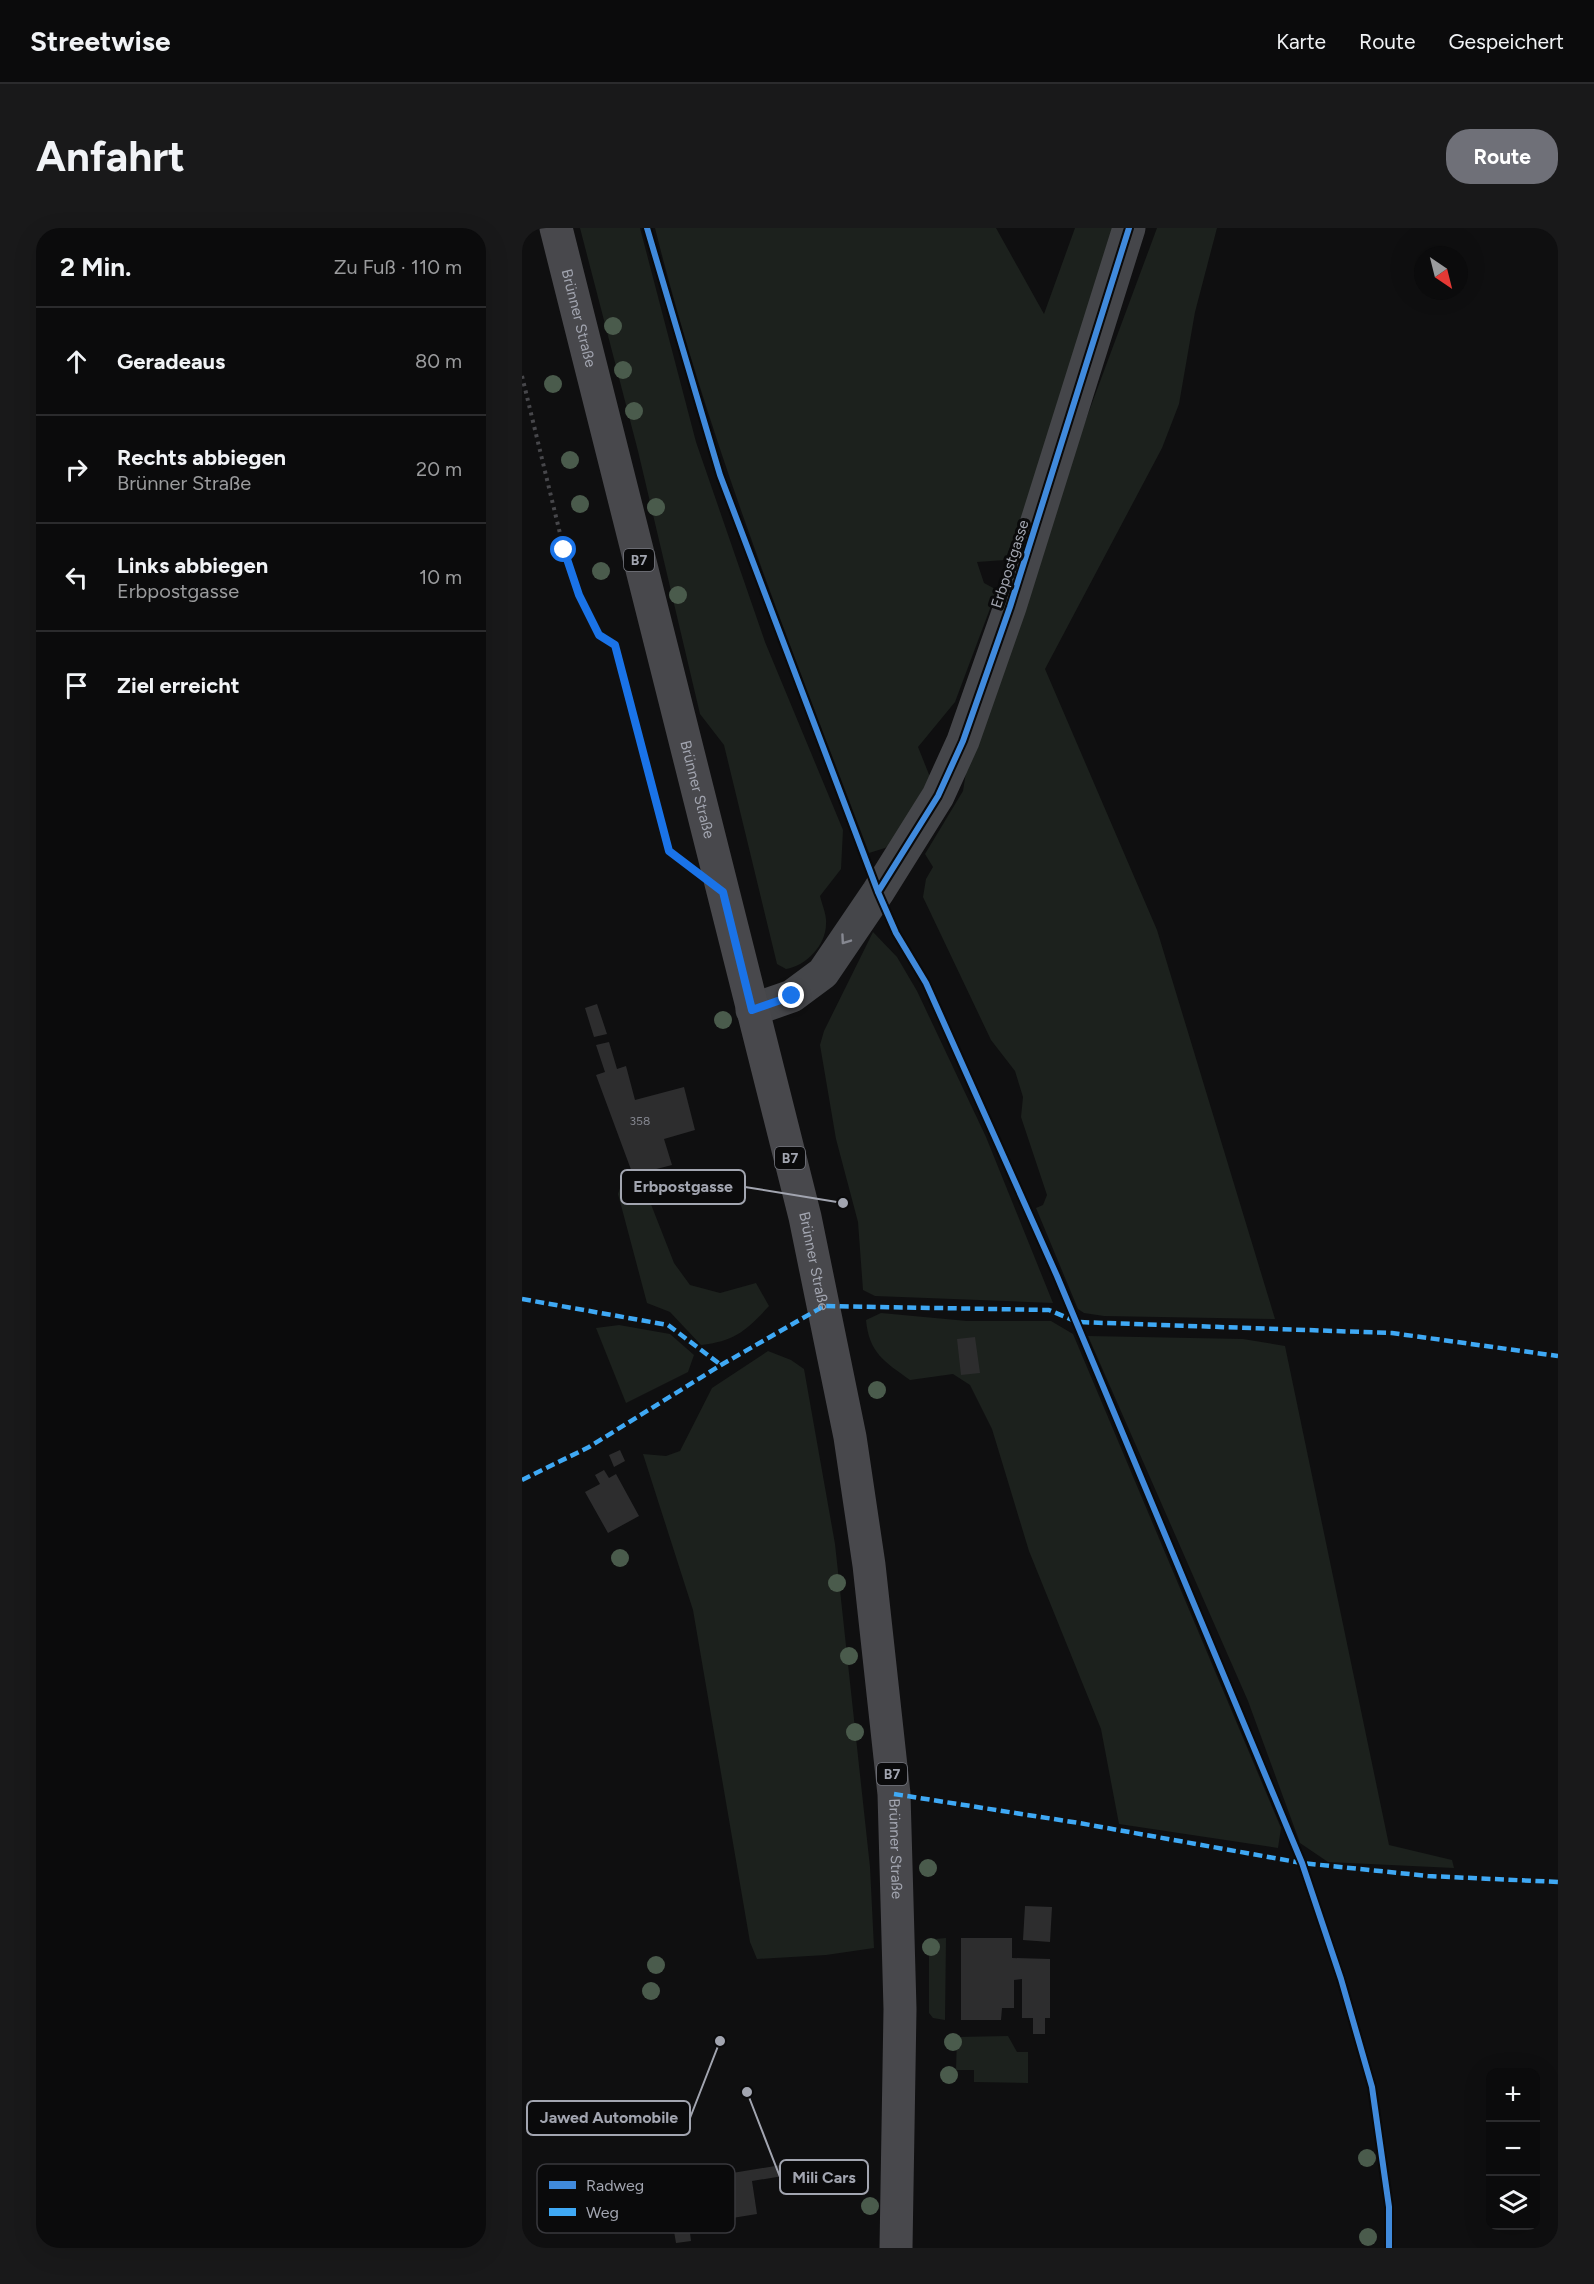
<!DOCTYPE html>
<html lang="de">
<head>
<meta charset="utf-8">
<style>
	:root { --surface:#0b0b0c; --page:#19191a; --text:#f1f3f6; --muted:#9a9b9d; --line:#2b2b2d; --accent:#6f7078 }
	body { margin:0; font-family:Figtree,sans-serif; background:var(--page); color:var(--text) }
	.controls { position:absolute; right:18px; bottom:18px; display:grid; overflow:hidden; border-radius:12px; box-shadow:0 6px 24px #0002 }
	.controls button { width:54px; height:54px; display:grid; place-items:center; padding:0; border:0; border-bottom:2px solid var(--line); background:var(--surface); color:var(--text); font:30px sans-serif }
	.compass { position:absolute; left:892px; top:18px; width:54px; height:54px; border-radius:50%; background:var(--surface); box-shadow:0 6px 24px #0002; rotate:145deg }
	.stop { position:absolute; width:18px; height:18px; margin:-14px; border:4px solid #1a73e8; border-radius:50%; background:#fff }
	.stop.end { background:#1a73e8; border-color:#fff; box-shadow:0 2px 6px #0008 }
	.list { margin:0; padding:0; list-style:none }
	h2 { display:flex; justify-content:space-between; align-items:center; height:78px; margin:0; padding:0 24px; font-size:26px }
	h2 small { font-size:20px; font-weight:400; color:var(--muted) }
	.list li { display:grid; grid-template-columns:39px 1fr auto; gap:18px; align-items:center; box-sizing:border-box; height:108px; padding:0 24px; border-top:2px solid var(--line) }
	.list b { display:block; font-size:22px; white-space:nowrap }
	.list p { margin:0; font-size:20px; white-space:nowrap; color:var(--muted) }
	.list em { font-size:20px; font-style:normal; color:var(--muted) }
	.icon { flex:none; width:33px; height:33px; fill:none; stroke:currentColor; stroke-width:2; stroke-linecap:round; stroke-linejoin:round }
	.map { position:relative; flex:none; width:1036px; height:2020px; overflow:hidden; border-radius:24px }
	header { display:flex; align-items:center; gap:36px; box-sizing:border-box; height:84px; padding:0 30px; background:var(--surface); border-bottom:2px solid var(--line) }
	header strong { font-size:28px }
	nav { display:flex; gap:33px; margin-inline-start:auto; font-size:21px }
	.intro { display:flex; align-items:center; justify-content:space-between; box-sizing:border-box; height:144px; padding:0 36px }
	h1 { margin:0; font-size:42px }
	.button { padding:15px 27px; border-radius:24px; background:var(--accent); color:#fff; font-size:21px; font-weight:700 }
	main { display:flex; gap:36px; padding:0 36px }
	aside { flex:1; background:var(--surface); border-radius:24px; box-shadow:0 6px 24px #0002 }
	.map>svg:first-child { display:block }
	.green { fill:#1c211d }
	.building { fill:#2d2d2e }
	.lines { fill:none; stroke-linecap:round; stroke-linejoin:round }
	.path { stroke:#47474b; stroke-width:4; stroke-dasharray:3 4.5; stroke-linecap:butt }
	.minor { stroke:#45464a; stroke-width:33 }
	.major { stroke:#48484c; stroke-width:33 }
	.quiet { stroke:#3fa9f5; stroke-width:4.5; stroke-dasharray:9 4.5; stroke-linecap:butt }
	.cycleway-casing { stroke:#0a0a0b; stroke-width:10 }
	.cycleway { stroke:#408adc; stroke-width:6 }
	.tree { fill:#4a5b4c }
	.oneway { stroke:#868891 }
	.route { stroke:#1a73e8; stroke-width:8 }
	.labels { text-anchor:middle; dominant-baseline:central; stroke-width:6; stroke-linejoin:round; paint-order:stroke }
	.number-label { font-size:12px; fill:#858790 }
	.shield { fill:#0a0a0b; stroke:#74767e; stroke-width:1.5 }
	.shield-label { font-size:14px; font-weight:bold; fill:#a2a5b0 }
	.street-label { font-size:15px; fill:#a2a5b0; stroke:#0a0a0b }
	.key { fill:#0a0a0b; stroke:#38383d; stroke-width:1.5 }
	.key-label { font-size:16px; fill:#a2a5b0 }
	.leader { fill:none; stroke:#a2a5b0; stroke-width:2 }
	.callout-dot { fill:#a2a5b0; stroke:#0a0a0b; stroke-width:2 }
	.callout { fill:#0a0a0b; stroke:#a2a5b0; stroke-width:2 }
	.callout-label { font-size:16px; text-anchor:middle; font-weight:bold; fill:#a2a5b0 }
</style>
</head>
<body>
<header>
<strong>Streetwise</strong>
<nav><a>Karte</a><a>Route</a><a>Gespeichert</a></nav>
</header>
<div class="intro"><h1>Anfahrt</h1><a class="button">Route</a></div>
<main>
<aside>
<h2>2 Min.<small>Zu Fuß · 110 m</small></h2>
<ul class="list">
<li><svg class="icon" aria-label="ahead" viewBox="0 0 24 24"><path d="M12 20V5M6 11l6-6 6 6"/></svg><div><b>Geradeaus</b></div><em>80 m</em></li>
<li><svg class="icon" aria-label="right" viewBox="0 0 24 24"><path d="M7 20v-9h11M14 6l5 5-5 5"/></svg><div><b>Rechts abbiegen</b><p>Brünner Straße</p></div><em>20 m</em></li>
<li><svg class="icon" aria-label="left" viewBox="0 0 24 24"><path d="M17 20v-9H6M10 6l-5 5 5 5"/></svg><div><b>Links abbiegen</b><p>Erbpostgasse</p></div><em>10 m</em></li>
<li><svg class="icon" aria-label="arrive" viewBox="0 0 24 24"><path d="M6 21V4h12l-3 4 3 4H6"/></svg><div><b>Ziel erreicht</b></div></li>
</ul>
</aside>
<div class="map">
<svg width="1036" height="2020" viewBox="0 0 1036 2020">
	<rect width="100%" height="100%" fill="#0f0f10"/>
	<path class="green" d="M58 0H118L174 214 243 414 321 602 319 641 298 668C300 677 305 687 304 696 304 717 284 738 264 741L255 736 202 517 178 486 116 223Z
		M133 0H474L522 86 553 0H599L516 250 483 332 455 334 462 355 475 362 433 474 396 519 408 549 371 614 363 620 347 625C269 419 186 213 133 0Z
		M635 0H695L673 84 657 176 640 220 523 441 635 702 753 1091 582 1088 562 1085 556 1081 514 980 521 977 525 967 499 889 501 869 493 843 469 812 401 669 404 651 411 639 403 626 441 563 446 532 520 310Z
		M351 704 375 729 395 763 464 909 531 1075 353 1068 341 1062 336 994 314 911 298 817 302 803Z
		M114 948 121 956 152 1035 168 1057 198 1065 234 1055 247 1078C225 1102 213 1113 179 1117L148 1084 125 1075 96 966 100 954Z
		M359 1085 445 1093H529L551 1106 759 1600 756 1620 597 1596 579 1501 507 1323 470 1201 448 1157 431 1146 388 1152C363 1134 347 1125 344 1092Z
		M97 1097 148 1106 172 1127 166 1144 104 1175 74 1100Z
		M566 1108 721 1111 763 1118 867 1617 930 1632 932 1640 806 1634 778 1615 726 1473Z
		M246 1123 269 1132 282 1141 313 1316 348 1639 352 1720 304 1727 235 1731 228 1714 171 1382 121 1226 144 1228 158 1223 190 1160Z
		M424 1710 423 1792 411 1790 407 1785V1725L413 1711Z
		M486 1808 495 1824H506V1855L452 1854V1842H434L435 1809Z"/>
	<path class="building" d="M75 776 85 806 72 809 63 780Z
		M87 814 95 841 104 838 113 872 162 859 173 902 142 911 150 937 111 947 74 847 83 844 74 817Z
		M453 1109 458 1145 439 1147 435 1111Z
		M98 1222 103 1233 92 1239 87 1227Z
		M82 1242 87 1250 94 1246 117 1288 86 1305 63 1264 78 1256 73 1247Z
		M503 1678 530 1679 528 1714 501 1712Z
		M439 1710H490V1730L528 1731V1790H523V1806H511V1790H500V1751L492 1752V1780H480L479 1792H439Z
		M259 1937 261 1948 230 1953 235 1986 167 1997 169 2013 154 2015 144 1956Z"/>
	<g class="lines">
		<path class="path" d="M0 148 42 322 57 367 77 407 93 417 147 623 159 632"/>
		<path class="minor" d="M230 782 270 768 301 745 356 664 416 568 441 513 488 379 607 0"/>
		<path class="major" id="s1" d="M34 0 283 989 328 1209 347 1337 372 1566 378 1781 374 2020"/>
		<path class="quiet" d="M0 1071 146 1097 199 1137
			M0 1252 67 1219 199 1137 302 1078 527 1082 555 1094 870 1105 1036 1128
			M372 1566 557 1595 780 1635 906 1648 1036 1654"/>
		<g class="cycleway-casing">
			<path id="cycleway" d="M125 0 198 247 356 664 374 705 404 755 535 1048 780 1635 819 1751 850 1859 867 1979V2020
				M356 664 416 568 441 513 488 379 607 0"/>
		</g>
		<use href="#cycleway" class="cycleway"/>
	</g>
	<g class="tree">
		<circle cx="91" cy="98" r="9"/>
		<circle cx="101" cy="142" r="9"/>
		<circle cx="31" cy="156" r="9"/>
		<circle cx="112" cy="183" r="9"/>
		<circle cx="48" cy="232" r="9"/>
		<circle cx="58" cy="276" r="9"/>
		<circle cx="134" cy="279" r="9"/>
		<circle cx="79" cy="343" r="9"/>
		<circle cx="156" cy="367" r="9"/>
		<circle cx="201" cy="792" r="9"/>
		<circle cx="355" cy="1162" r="9"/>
		<circle cx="98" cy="1330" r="9"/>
		<circle cx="315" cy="1355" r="9"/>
		<circle cx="327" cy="1428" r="9"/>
		<circle cx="333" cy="1504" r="9"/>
		<circle cx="406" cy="1640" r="9"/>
		<circle cx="409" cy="1719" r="9"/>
		<circle cx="134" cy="1737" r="9"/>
		<circle cx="129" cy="1763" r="9"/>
		<circle cx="431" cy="1814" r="9"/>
		<circle cx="427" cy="1847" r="9"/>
		<circle cx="845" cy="1930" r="9"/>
		<circle cx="348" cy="1978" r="9"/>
		<circle cx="846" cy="2009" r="9"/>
	</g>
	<defs><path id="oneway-chevron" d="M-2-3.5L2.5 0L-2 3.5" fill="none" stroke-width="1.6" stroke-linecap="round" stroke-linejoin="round" transform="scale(1.5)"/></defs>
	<use class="oneway" href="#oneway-chevron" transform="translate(323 712) rotate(125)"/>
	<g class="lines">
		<path class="route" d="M42 322 57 367 77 407 93 417 147 623 201 664 230 782 270 768"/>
	</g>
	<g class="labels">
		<g class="number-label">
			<text x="118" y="893">358</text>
		</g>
		<g class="shield">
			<rect x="102" y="321" width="30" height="22" rx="4.5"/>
			<rect x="253" y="919" width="30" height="22" rx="4.5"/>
			<rect x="355" y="1535" width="30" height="22" rx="4.5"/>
		</g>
		<g class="shield-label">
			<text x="117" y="332">B7</text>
			<text x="268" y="930">B7</text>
			<text x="370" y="1546">B7</text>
		</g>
		<g class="street-label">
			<text stroke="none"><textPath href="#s1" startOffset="93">Brünner Straße</textPath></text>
			<text transform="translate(488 336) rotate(-72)">Erbpostgasse</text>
			<text stroke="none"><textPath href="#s1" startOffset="579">Brünner Straße</textPath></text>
			<text stroke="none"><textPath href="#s1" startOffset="1065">Brünner Straße</textPath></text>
			<text stroke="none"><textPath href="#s1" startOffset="1659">Brünner Straße</textPath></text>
		</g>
	</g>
	<rect x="15" y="1936" width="198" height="69" rx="9" class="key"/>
	<rect x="27" y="1953" width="27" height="8" fill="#408adc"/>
	<rect x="27" y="1980" width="27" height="8" fill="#3fa9f5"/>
	<g class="key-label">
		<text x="64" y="1963">Radweg</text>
		<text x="64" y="1990">Weg</text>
	</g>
	<path class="leader" d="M321 975L223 959M198 1813L168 1890M225 1864L258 1949"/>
	<g class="callout-dot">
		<circle cx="321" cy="975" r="6"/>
		<circle cx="198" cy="1813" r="6"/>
		<circle cx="225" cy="1864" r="6"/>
	</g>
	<g class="callout">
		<rect x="99" y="942" width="124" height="34" rx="6"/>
		<rect x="5" y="1873" width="163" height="34" rx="6"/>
		<rect x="258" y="1932" width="88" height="34" rx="6"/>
	</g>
	<g class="callout-label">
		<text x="161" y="964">Erbpostgasse</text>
		<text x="87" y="1895">Jawed Automobile</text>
		<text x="302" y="1955">Mili Cars</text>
	</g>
</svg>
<div class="controls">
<button>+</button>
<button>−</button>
<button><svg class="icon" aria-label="layers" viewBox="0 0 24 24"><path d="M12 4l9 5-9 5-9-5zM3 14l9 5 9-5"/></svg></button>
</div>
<svg class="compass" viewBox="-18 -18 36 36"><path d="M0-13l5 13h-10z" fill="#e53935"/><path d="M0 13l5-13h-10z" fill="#9a9b9d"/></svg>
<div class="stop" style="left:42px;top:322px"></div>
<div class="stop end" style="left:270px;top:768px"></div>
</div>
</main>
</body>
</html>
